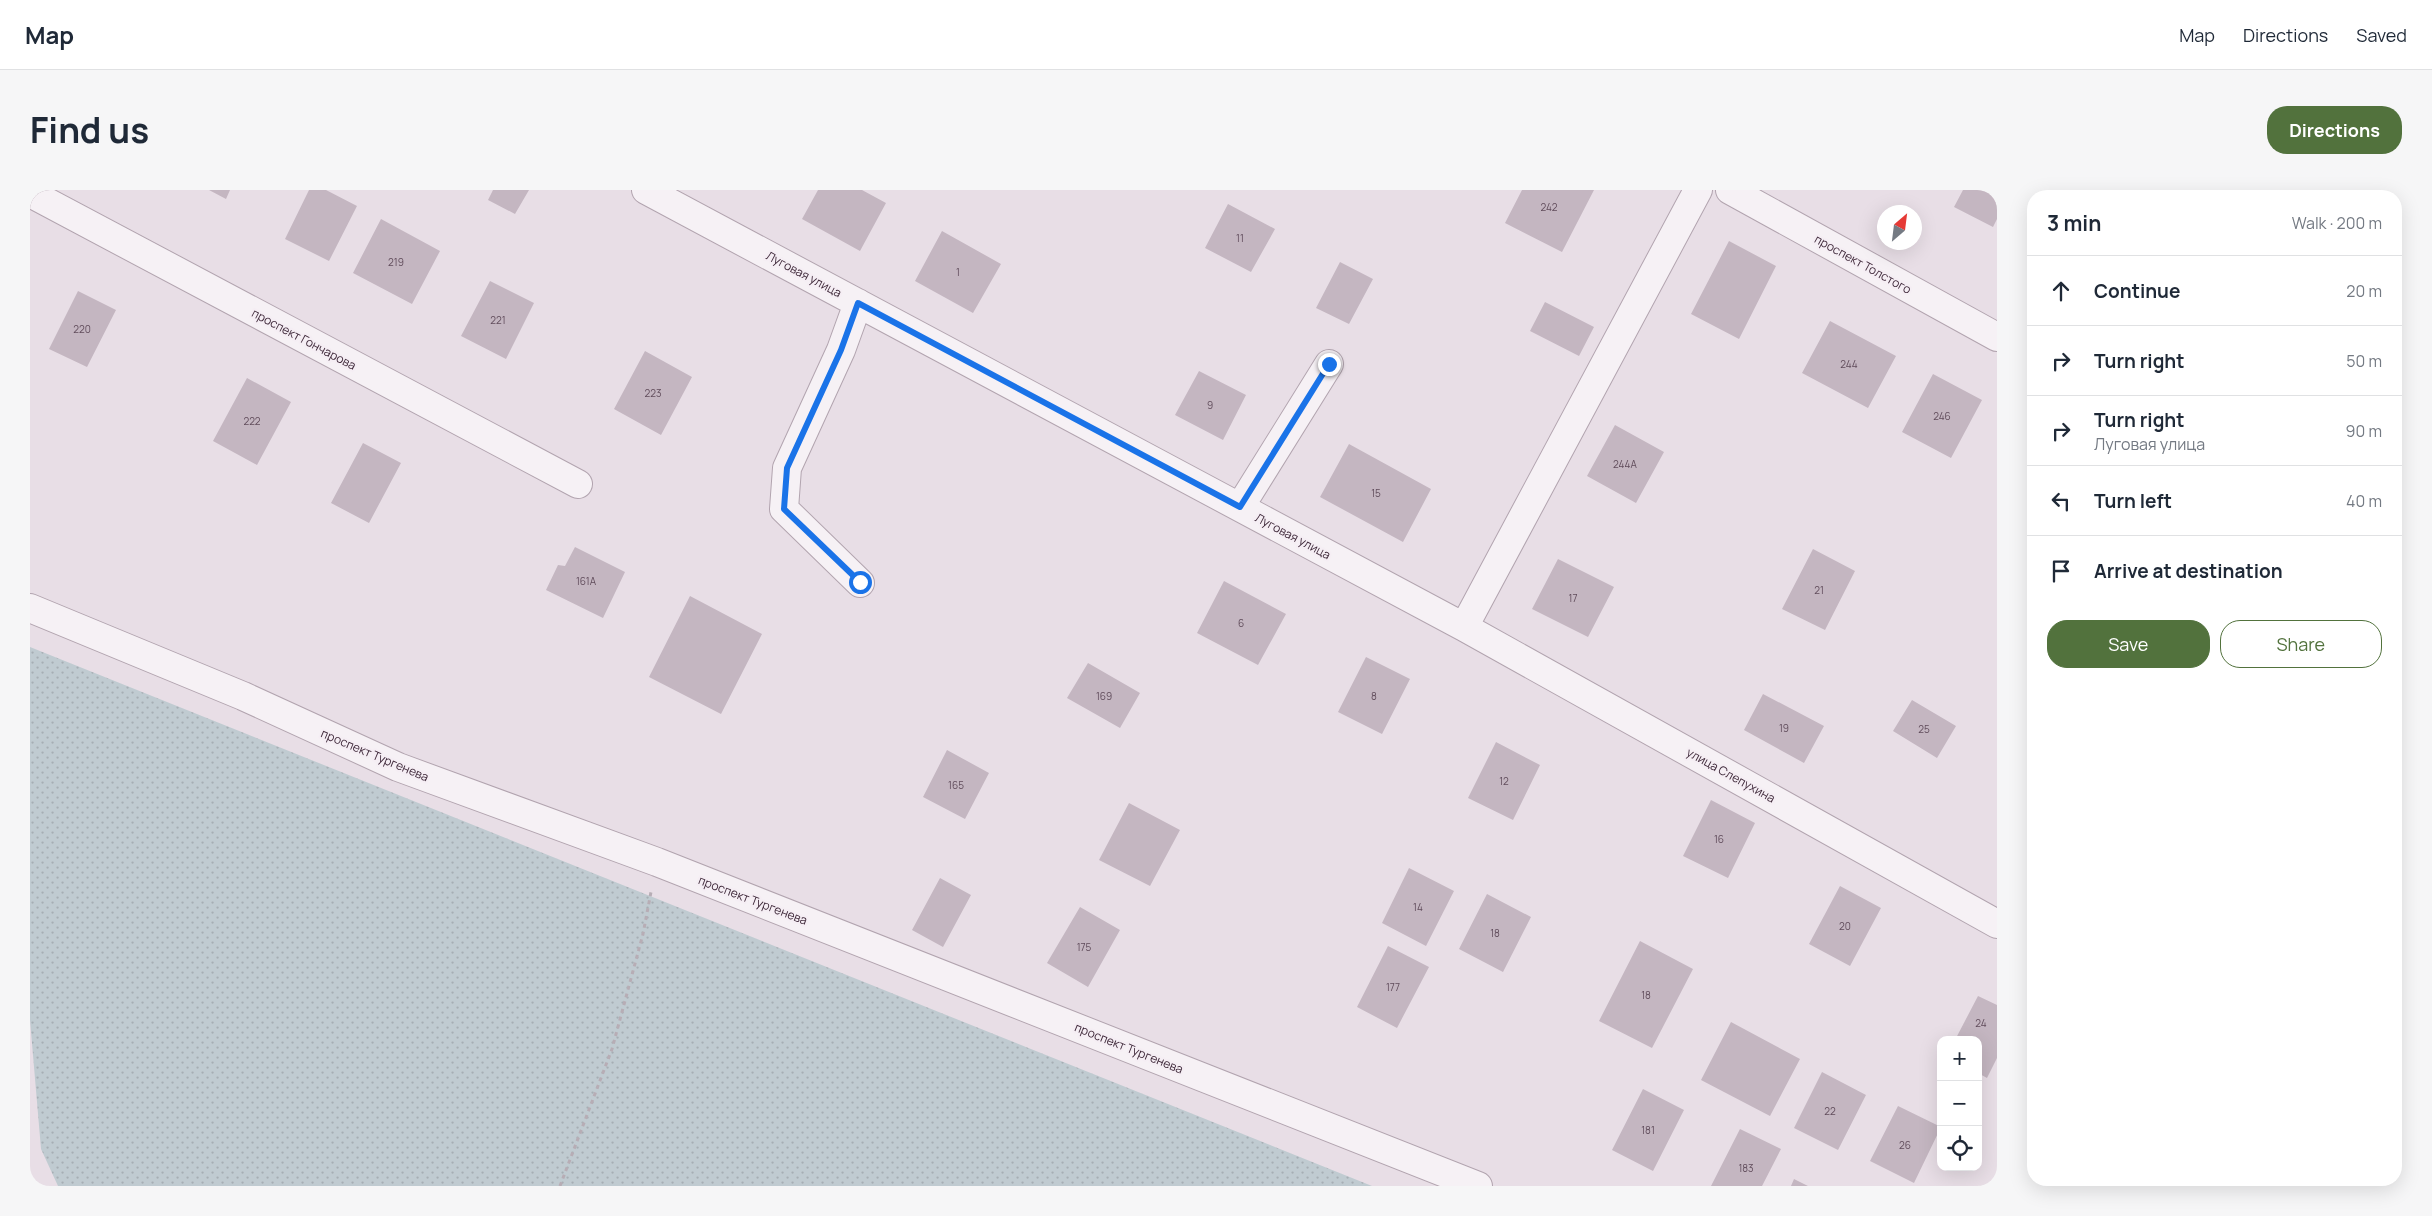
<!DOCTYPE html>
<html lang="en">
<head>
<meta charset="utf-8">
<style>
	:root { --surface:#fff; --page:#f6f6f7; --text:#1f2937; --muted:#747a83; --line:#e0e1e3; --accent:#52723d }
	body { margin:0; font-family:Manrope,sans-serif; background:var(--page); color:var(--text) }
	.controls { position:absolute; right:15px; bottom:15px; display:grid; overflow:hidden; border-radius:10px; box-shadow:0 5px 20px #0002 }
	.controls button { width:45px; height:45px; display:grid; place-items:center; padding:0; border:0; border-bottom:1px solid var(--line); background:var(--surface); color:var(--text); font:25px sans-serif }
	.compass { position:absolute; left:1847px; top:15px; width:45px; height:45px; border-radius:50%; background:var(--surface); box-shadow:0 5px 20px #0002; rotate:28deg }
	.stop { position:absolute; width:15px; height:15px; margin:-11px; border:4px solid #1a73e8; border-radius:50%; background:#fff }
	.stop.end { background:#1a73e8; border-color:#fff; box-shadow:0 1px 5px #0008 }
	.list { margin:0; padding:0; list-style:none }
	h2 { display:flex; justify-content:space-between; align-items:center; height:65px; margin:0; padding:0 20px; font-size:21px }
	h2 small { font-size:16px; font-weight:400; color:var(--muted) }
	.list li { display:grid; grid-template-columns:32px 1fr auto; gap:15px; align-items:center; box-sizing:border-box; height:70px; padding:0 20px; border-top:1px solid var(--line) }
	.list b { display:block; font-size:19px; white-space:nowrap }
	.list p { margin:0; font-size:16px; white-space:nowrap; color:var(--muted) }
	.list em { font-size:16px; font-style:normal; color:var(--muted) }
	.actions { display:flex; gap:10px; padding:15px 20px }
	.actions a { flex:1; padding:11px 0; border:1px solid var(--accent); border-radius:20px; text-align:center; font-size:18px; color:var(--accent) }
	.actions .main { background:var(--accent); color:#fff }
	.icon { flex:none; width:28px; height:28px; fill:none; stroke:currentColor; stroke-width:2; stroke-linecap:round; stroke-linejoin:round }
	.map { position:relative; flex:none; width:1967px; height:996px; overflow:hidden; border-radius:20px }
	header { display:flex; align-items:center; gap:30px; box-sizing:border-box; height:70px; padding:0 25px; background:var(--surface); border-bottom:1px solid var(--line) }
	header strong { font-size:24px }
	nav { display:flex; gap:28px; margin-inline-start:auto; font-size:18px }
	.intro { display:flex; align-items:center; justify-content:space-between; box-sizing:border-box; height:120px; padding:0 30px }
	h1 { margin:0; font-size:35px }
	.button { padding:12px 22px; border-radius:20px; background:var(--accent); color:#fff; font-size:18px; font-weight:700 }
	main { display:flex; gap:30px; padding:0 30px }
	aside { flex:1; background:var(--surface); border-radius:20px; box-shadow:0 5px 20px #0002 }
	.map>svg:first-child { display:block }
	.grass { fill:url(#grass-dots) }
	.building { fill:#c4b6c1 }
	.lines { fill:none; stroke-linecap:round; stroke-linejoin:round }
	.minor-casing { stroke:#b2a4af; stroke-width:30 }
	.path { stroke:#b7adb5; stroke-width:3; stroke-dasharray:4 4; stroke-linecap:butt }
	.minor { stroke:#f6f1f5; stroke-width:28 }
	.route { stroke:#1a73e8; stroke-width:6 }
	.labels { text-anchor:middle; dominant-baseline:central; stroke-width:4.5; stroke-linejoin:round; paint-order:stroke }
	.number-label { font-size:10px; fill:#604c5b }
	.street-label { font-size:12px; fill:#3e2839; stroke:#f5eef4 }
</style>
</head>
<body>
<header>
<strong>Map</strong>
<nav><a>Map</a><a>Directions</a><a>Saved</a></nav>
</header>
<div class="intro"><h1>Find us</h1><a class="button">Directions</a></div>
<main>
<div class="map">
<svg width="1967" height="996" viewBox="0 0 1967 996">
	<defs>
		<pattern id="grass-dots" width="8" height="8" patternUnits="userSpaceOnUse" patternTransform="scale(1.25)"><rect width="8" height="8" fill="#c0cbd1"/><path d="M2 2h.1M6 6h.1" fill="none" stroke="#a6aeb4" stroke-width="1.8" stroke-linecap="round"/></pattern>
	</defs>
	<rect width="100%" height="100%" fill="#e8dee6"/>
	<path class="grass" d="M0 457 1342 996H28L11 959 0 830Z"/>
	<path class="building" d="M179 0H200L196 9Z
		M279 0H296L327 16 299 71 255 49Z
		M463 0H499L485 24 458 10Z
		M788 0H832L856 13 830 61 772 29Z
		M1492 0H1564L1532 62 1475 33Z
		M1933 0H1967V29L1963 37 1924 17Z
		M1198 14 1245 39 1221 82 1175 58Z
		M351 29 410 61 382 114 323 83Z
		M912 41 971 74 943 123 885 91Z
		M1699 51 1746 76 1709 149 1661 124Z
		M1310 72 1343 89 1319 134 1286 118Z
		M460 91 504 113 476 169 431 146Z
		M48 101 86 120 57 177 19 159Z
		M1515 112 1564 137 1549 166 1500 141Z
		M1800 131 1866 166 1838 218 1772 183Z
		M615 161 662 187 631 245 584 219Z
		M1169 181 1216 205 1193 250 1145 225Z
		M1903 184 1952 210 1921 268 1872 242Z
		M217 188 261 212 227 275 183 251Z
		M1585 235 1634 262 1606 313 1557 286Z
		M333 253 371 273 339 333 301 313Z
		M1319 254 1401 299 1373 352 1290 307Z
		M545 357 595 382 573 428 516 400 528 375 535 376Z
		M1783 359 1825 381 1795 440 1752 419Z
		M1528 369 1584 397 1558 447 1502 419Z
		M1194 391 1256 424 1228 475 1167 443Z
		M660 406 732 444 691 524 619 487Z
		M1336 467 1380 489 1352 544 1308 522Z
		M1058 473 1110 503 1090 538 1037 508Z
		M1733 504 1794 536 1774 573 1714 540Z
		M1882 510 1926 536 1907 568 1863 541Z
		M1466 552 1510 575 1483 630 1438 608Z
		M917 560 959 583 935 629 893 607Z
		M1681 610 1725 633 1698 688 1653 666Z
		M1099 613 1150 640 1120 696 1069 670Z
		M1379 678 1424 701 1396 756 1352 733Z
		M910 688 941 705 913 757 882 740Z
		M1810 696 1851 718 1820 776 1779 754Z
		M1457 704 1501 727 1473 782 1429 759Z
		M1050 717 1090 740 1058 797 1017 773Z
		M1610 751 1663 779 1622 858 1569 831Z
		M1358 756 1399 777 1367 838 1327 817Z
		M1948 806 1967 815V868L1957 888 1948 883V850H1925Z
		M1701 832 1770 869 1740 926 1671 890Z
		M1792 882 1836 905 1808 960 1764 938Z
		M1613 899 1654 920 1623 981 1582 960Z
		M1868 916 1911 937 1884 993 1840 971Z
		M1710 939 1751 959 1732 996H1681Z
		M1764 989 1778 996H1761Z"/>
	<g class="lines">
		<g class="minor-casing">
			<path id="minor" d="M616 0 1434 437 1967 734
				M1700 0 1967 147
				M0 3 548 294
				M828 113 811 160 757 278 754 319 830 393
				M1210 317 1299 174
				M0 418 213 506 368 577 627 672 1448 996
				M1434 437 1668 0"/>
		</g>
		<path class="path" d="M530 996 582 859 613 744 621 702"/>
		<use href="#minor" class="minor"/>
	</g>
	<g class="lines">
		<path class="route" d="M830 392 754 319 757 278 811 160 828 113 1210 317 1299 174"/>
	</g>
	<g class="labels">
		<g class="number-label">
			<text x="1519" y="17">242</text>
			<text x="1210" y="48">11</text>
			<text x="366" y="72">219</text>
			<text x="928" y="82">1</text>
			<text x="468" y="130">221</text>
			<text x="52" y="139">220</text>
			<text x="1819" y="174">244</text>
			<text x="623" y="203">223</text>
			<text x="1180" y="215">9</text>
			<text x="1912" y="226">246</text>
			<text x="222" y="231">222</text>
			<text x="1595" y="274">244А</text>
			<text x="1346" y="303">15</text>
			<text x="556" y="391">161А</text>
			<text x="1789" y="400">21</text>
			<text x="1543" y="408">17</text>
			<text x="1211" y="433">6</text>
			<text x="1074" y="506">169</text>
			<text x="1344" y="506">8</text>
			<text x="1754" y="538">19</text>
			<text x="1894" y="539">25</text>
			<text x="1474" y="591">12</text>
			<text x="926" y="595">165</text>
			<text x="1689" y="649">16</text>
			<text x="1388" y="717">14</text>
			<text x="1815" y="736">20</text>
			<text x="1465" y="743">18</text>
			<text x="1054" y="757">175</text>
			<text x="1363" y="797">177</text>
			<text x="1616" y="805">18</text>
			<text x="1951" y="833">24</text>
			<text x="1800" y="921">22</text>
			<text x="1618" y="940">181</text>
			<text x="1875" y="955">26</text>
			<text x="1716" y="978">183</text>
		</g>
		<g class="street-label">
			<text transform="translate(1833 74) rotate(29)">проспект Толстого</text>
			<text transform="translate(774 84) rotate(28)">Луговая улица</text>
			<text transform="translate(274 149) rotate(28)">проспект Гончарова</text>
			<text transform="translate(1263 346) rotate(28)">Луговая улица</text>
			<text transform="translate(345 565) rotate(23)">проспект Тургенева</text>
			<text transform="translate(1701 585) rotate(29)">улица Слепухина</text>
			<text transform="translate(723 710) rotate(21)">проспект Тургенева</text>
			<text transform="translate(1099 858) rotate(22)">проспект Тургенева</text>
		</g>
	</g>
</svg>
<div class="controls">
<button>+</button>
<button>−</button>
<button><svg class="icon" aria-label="locate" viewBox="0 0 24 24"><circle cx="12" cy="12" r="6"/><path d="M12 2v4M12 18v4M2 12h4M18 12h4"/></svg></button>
</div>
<svg class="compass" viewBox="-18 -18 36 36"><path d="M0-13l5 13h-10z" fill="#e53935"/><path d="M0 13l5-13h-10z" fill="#747a83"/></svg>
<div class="stop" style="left:830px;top:392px"></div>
<div class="stop end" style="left:1299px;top:174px"></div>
</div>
<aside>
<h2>3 min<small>Walk · 200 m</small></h2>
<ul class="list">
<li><svg class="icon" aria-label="ahead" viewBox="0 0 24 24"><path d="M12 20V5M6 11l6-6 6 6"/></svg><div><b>Continue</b></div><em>20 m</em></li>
<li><svg class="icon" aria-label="right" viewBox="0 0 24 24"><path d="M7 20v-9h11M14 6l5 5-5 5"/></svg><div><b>Turn right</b></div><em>50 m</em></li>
<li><svg class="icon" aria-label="right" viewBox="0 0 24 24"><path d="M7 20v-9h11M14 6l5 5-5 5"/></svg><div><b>Turn right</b><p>Луговая улица</p></div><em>90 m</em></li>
<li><svg class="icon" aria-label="left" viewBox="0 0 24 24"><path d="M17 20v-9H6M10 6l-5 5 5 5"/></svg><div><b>Turn left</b></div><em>40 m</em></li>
<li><svg class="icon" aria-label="arrive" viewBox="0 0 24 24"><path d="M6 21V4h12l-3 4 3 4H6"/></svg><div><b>Arrive at destination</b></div></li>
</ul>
<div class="actions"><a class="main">Save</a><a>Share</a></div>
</aside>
</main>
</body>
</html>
